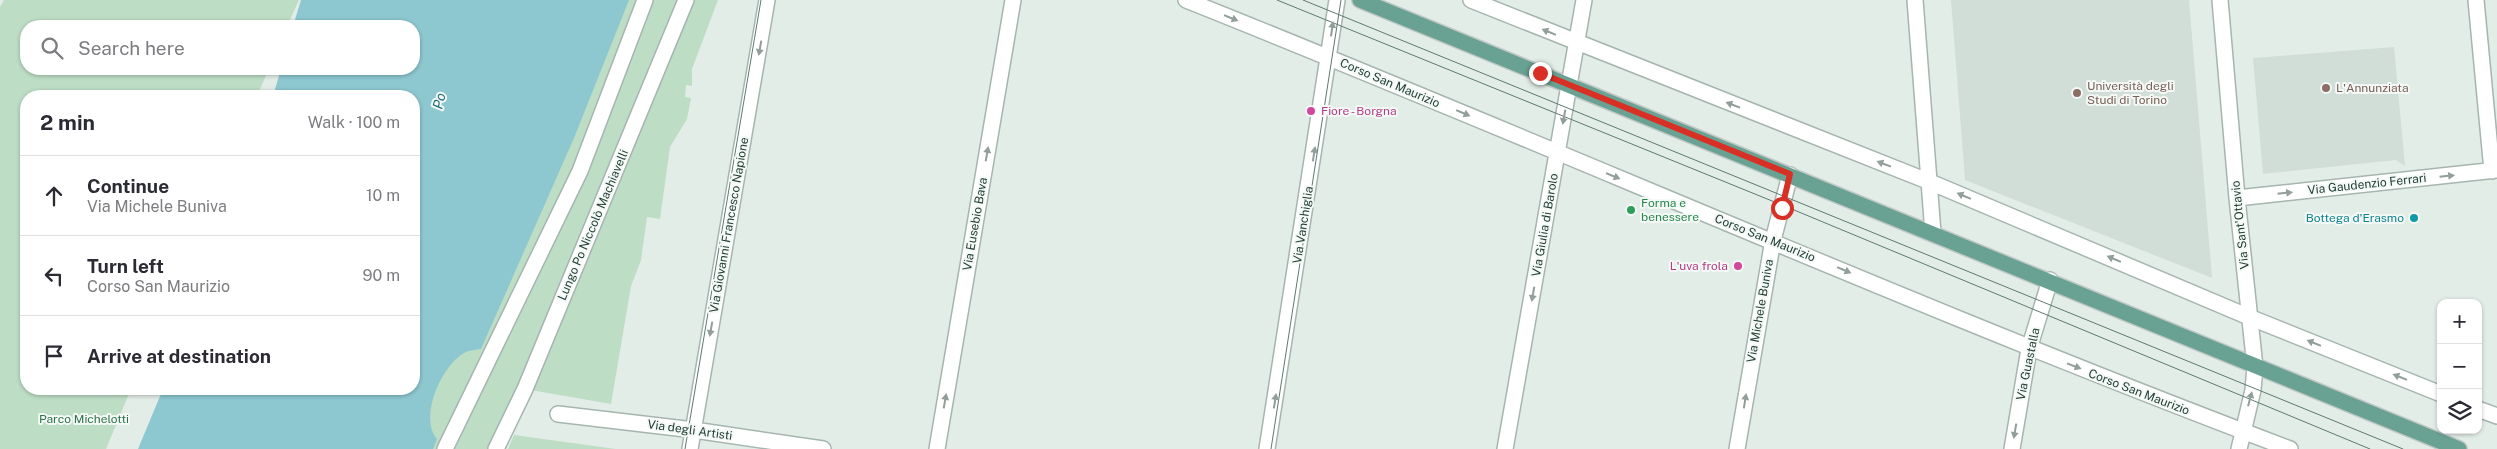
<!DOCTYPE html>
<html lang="en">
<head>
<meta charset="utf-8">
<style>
	:root { --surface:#fff; --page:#f7f7f7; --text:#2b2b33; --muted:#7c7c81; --line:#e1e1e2 }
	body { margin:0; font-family:"Public Sans",sans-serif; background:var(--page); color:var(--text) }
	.controls { position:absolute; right:15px; bottom:15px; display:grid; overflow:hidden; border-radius:10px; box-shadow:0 1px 4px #0004 }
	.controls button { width:45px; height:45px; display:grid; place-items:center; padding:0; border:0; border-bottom:1px solid var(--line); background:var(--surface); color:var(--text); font:25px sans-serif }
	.stop { position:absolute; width:15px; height:15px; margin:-11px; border:4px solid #d93025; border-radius:50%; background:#fff }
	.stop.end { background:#d93025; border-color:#fff; box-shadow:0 1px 5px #0008 }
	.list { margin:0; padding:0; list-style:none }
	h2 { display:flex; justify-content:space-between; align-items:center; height:65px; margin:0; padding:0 20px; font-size:21px }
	h2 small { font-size:16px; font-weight:400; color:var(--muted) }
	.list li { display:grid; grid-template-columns:32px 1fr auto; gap:15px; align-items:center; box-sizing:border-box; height:80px; padding:0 20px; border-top:1px solid var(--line) }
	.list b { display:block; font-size:19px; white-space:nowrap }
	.list p { margin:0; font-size:16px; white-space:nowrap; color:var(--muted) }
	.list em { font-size:16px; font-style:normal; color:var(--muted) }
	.icon { flex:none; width:28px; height:28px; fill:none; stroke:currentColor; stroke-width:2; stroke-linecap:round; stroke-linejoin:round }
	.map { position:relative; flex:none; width:2497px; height:449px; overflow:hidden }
	.search { position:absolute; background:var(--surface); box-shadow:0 1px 4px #0004; left:20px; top:20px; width:400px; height:55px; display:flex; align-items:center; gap:12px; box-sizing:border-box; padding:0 18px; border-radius:20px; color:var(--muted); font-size:19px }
	.panel { position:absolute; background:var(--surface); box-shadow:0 1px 4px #0004; left:20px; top:90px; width:400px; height:305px; border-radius:20px }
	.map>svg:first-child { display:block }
	.built { fill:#d1ddd7 }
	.green { fill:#bdddc5 }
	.water { fill:#8dc7d0 }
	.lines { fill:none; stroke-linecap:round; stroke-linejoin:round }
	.minor-casing { stroke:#a6b5af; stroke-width:18 }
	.major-casing { stroke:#c1c9c7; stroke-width:18 }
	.minor { stroke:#fff; stroke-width:15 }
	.major { stroke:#69a192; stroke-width:15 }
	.tram { stroke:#5e7972; stroke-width:1 }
	.oneway { fill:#919e9a }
	.route { stroke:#d93025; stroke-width:6 }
	.education-dot { fill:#8d6e63; stroke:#f4f9f6; stroke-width:2 }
	.hotel-dot { fill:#d1479c; stroke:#f4f9f6; stroke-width:2 }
	.leisure-dot { fill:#2e9e5b; stroke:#f4f9f6; stroke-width:2 }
	.culture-dot { fill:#0f9aa8; stroke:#f4f9f6; stroke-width:2 }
	.labels { text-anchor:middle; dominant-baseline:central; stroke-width:4; stroke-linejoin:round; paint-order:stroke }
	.street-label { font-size:12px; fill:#233e36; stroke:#f4f9f6 }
	.education-label { font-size:12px; fill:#785e54; stroke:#f4f9f6; text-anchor:start }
	.hotel-label { font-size:12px; fill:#b23c85; stroke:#f4f9f6; text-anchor:start }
	.leisure-label { font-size:12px; fill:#27864d; stroke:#f4f9f6; text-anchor:start }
	.culture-label { font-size:12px; fill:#0d838f; stroke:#f4f9f6; text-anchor:end }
	.park-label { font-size:12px; fill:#2e7448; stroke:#f4f9f6 }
	.water-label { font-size:14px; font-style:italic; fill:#1e6b79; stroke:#f4f9f6 }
</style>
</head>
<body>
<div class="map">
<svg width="2497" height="449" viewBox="0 0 2497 449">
	<rect width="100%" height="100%" fill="#e3ede8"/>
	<path class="built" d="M1951 0H2189L2212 278 1965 180Z
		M2394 47 2405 166 2396 160 2263 174 2253 58Z"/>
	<path class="green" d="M4 0H299L287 26H26V69H269L257 96H26V389H131L106 449H0V7Z
		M602 0H718L692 69V86L686 85 685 97 691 98 687 119 670 147 660 219 647 217 641 260 631 286 611 404 525 389 496 449H408Z
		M514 435 616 449H508Z"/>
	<path class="water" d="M301 0H629L574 138 481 349C476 350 470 350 466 352 442 363 418 418 437 439L433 449H138L163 389H414V96H273L281 69H414V26H293Z"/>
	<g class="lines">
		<g class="minor-casing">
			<path id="minor" d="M1186 0C1555 147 1918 309 2290 449
				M1471 0 1930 182 2249 317 2441 394
				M1915 0 1933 233
				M2220 0 2237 198 2255 367 2253 390 2239 449
				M2476 0 2492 171
				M2237 198 2497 170
				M2478 409 2497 416
				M558 414 694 430 823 449
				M445 449 580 171 645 0
				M496 449 525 389 686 0
				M690 449 767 0
				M937 449 1013 0
				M1267 449 1337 0
				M1505 449 1584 0
				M1737 449 1773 240 1790 175
				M2012 449 2029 349 2050 280"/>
		</g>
		<g class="major-casing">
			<path id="major" d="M1360 0 2459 449"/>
		</g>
		<use href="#minor" class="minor"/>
		<use href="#major" class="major"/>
		<path class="tram" d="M1277 0 1782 205 2370 449
			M1303 0 2403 449
			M685 449 761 0
			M1271 449 1341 0"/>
	</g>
	<defs><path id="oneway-solid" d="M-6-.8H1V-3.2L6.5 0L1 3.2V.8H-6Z" transform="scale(1.25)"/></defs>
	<g class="oneway">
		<use href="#oneway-solid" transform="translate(1231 18) rotate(22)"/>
		<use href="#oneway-solid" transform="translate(1332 29) rotate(-82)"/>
		<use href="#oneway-solid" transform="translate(1549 32) rotate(-158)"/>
		<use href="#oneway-solid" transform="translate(760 48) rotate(100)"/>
		<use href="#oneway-solid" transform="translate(1733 105) rotate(-159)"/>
		<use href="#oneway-solid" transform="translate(1463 113) rotate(23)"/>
		<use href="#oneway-solid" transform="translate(1564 117) rotate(100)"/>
		<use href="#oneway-solid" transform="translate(987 154) rotate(-80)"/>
		<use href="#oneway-solid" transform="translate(1314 154) rotate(-81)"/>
		<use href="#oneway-solid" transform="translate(1884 164) rotate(-159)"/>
		<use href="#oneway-solid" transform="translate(1613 176) rotate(22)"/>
		<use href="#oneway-solid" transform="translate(2447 176) rotate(-6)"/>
		<use href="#oneway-solid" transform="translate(2285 193) rotate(-6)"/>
		<use href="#oneway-solid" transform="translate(1964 196) rotate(-157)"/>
		<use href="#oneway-solid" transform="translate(2114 259) rotate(-157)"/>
		<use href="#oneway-solid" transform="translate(1844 270) rotate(23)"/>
		<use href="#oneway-solid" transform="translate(1533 294) rotate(100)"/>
		<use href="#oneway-solid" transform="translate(711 329) rotate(100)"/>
		<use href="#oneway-solid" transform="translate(2314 343) rotate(-158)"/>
		<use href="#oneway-solid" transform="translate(2074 366) rotate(21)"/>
		<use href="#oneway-solid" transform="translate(2400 377) rotate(-158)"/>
		<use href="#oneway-solid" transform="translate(2250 399) rotate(-75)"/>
		<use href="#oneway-solid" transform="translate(945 401) rotate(-80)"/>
		<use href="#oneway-solid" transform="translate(1275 401) rotate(-81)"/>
		<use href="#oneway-solid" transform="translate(1745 401) rotate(-81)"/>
		<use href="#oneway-solid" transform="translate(2015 431) rotate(100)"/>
	</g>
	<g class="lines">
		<path class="route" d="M1540 73 1790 174 1782 208"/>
	</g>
	<g class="education-dot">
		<circle cx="2326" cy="88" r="5"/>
		<circle cx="2077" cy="93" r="5"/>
	</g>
	<g class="hotel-dot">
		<circle cx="1311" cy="111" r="5"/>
		<circle cx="1738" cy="266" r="5"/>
	</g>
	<circle class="leisure-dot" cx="1631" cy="210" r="5"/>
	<circle class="culture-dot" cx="2414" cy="218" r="5"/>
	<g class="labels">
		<g class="street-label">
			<text transform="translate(1390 83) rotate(23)">Corso San Maurizio</text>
			<text transform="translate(2367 184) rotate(-6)">Via Gaudenzio Ferrari</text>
			<text transform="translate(975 224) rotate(-80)">Via Eusebio Bava</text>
			<text transform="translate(593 225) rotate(-67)">Lungo Po Niccolò Machiavelli</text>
			<text transform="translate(729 225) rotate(-80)">Via Giovanni Francesco Napione</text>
			<text transform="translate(1303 225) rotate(-81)">Via Vanchiglia</text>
			<text transform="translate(1545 225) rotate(-80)">Via Giulia di Barolo</text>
			<text transform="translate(2240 225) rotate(-96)">Via Sant'Ottavio</text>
			<text transform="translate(1765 238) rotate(22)">Corso San Maurizio</text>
			<text transform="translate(1760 311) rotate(-80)">Via Michele Buniva</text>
			<text transform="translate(2028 364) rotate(-78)">Via Guastalla</text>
			<text transform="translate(2139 392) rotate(21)">Corso San Maurizio</text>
			<text transform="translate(690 430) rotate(8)">Via degli Artisti</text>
		</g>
		<g class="education-label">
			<text x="2087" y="86">Università degli<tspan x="2087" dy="14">Studi di Torino</tspan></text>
			<text x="2336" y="88">L'Annunziata</text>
		</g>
		<g class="hotel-label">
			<text x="1321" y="111">Fiore - Borgna</text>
			<text x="1728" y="266" text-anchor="end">L'uva frola</text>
		</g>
		<g class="leisure-label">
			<text x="1641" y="203">Forma e<tspan x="1641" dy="14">benessere</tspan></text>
		</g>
		<g class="culture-label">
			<text x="2404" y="218">Bottega d'Erasmo</text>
		</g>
		<g class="park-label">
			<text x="84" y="419">Parco Michelotti</text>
		</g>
		<g class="water-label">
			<text transform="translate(439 101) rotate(-76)">Po</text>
		</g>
	</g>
</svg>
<div class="controls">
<button>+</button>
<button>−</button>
<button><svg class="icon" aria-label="layers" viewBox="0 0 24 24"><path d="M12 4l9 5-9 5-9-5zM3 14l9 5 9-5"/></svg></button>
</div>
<div class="stop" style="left:1782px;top:208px"></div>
<div class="stop end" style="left:1540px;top:73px"></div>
<div class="search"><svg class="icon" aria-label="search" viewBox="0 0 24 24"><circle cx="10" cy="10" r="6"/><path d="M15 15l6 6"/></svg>Search here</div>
<section class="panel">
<h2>2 min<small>Walk · 100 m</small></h2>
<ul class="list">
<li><svg class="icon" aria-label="ahead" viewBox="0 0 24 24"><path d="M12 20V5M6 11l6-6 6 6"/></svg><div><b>Continue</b><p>Via Michele Buniva</p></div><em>10 m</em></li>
<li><svg class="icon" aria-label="left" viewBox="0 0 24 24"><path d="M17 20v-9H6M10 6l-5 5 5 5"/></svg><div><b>Turn left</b><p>Corso San Maurizio</p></div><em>90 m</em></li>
<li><svg class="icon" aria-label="arrive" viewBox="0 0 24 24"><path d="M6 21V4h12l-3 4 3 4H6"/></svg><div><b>Arrive at destination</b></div></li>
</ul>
</section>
</div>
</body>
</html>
